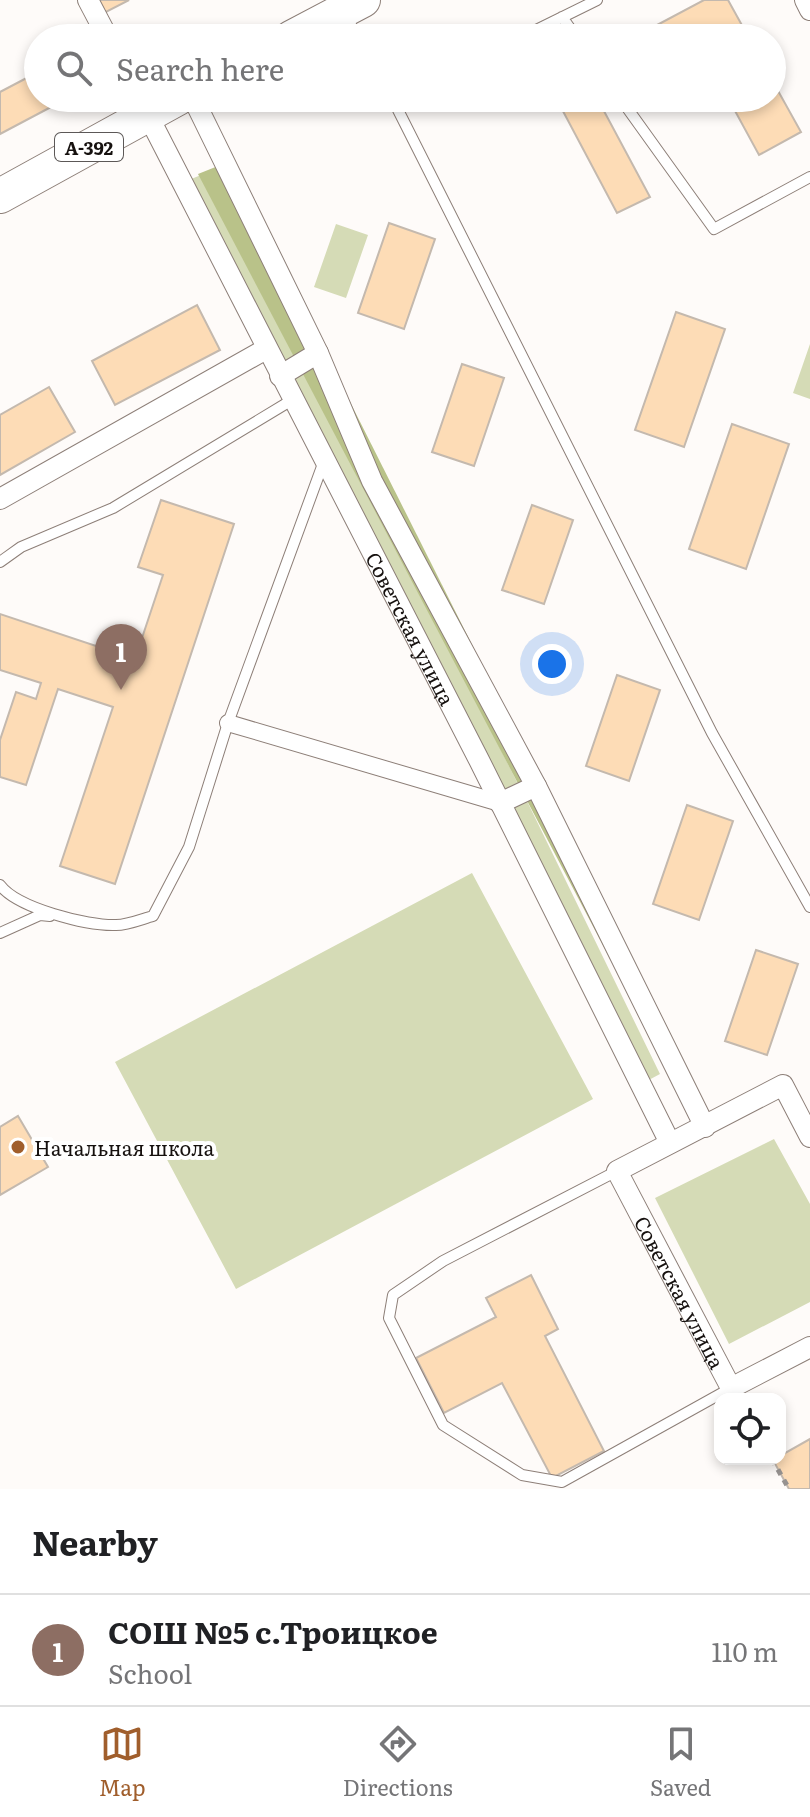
<!DOCTYPE html>
<html lang="en">
<head>
<meta charset="utf-8">
<style>
	:root { --surface:#fff; --page:#f2f2f2; --text:#202124; --muted:#757577; --line:#e0e0e0; --accent:#a05e2c }
	body { margin:0; font-family:Literata,serif; background:var(--page); color:var(--text) }
	.controls { position:absolute; right:24px; bottom:24px; display:grid; overflow:hidden; border-radius:16px; box-shadow:0 4px 12px #0003 }
	.controls button { width:72px; height:72px; display:grid; place-items:center; padding:0; border:0; border-bottom:2px solid var(--line); background:var(--surface); color:var(--text); font:40px sans-serif }
	.you { position:absolute; left:552px; top:664px; width:28px; height:28px; margin:-20px; border:6px solid #fff; border-radius:50%; background:#1a73e8; box-shadow:0 0 0 12px #1a73e833 }
	.badge { display:grid; place-items:center; width:52px; height:52px; border-radius:50%; background:var(--accent); color:#fff; font-size:26px; font-weight:700 }
	.pin { position:absolute; translate:-50% -66px; filter:drop-shadow(0 2px 4px #0008) }
	.pin::after { content:''; position:absolute; top:42px; width:28px; height:24px; background:inherit; clip-path:polygon(0 0,100% 0,50% 100%) }
	.list { margin:0; padding:0; list-style:none }
	h2 { display:flex; justify-content:space-between; align-items:center; height:104px; margin:0; padding:0 32px; font-size:34px }
	h2 small { font-size:26px; font-weight:400; color:var(--muted) }
	.list li { display:grid; grid-template-columns:52px 1fr auto; gap:24px; align-items:center; box-sizing:border-box; height:112px; padding:0 32px; border-top:2px solid var(--line) }
	.list b { display:block; font-size:30px; white-space:nowrap }
	.list p { margin:0; font-size:26px; white-space:nowrap; color:var(--muted) }
	.list em { font-size:26px; font-style:normal; color:var(--muted) }
	.icon { flex:none; width:44px; height:44px; fill:none; stroke:currentColor; stroke-width:2; stroke-linecap:round; stroke-linejoin:round }
	.map { position:relative; flex:none; width:810px; height:1489px; overflow:hidden }
	.search { position:absolute; background:var(--surface); box-shadow:0 4px 12px #0003; left:24px; right:24px; top:24px; height:88px; display:flex; align-items:center; gap:20px; box-sizing:border-box; padding:0 28px; border-radius:44px; color:var(--muted); font-size:30px }
	.sheet { height:216px; background:var(--surface) }
	nav { display:flex; justify-content:space-around; align-items:center; box-sizing:border-box; height:112px; border-top:2px solid var(--line); background:var(--surface); font-size:22px; color:var(--muted) }
	nav a { display:grid; justify-items:center; gap:4px }
	nav .on { color:var(--accent) }
	.map>svg:first-child { display:block }
	.green { fill:#d5dbb6 }
	.forest { fill:#b9c289 }
	.building { fill:#fddcb6; stroke:#c4b9ae; stroke-width:2 }
	.lines { fill:none; stroke-linecap:round; stroke-linejoin:round }
	.service-casing { stroke:#8d7f78; stroke-width:12 }
	.pedestrian-casing { stroke:#8d7f78; stroke-width:18 }
	.minor-casing { stroke:#8d7f78; stroke-width:22 }
	.trunk-casing { stroke:#8d7f78; stroke-width:36 }
	.path { stroke:#969290; stroke-width:5; stroke-dasharray:6 6; stroke-linecap:butt }
	.service { stroke:#fff; stroke-width:10 }
	.pedestrian { stroke:#fff; stroke-width:16 }
	.minor { stroke:#fff; stroke-width:20 }
	.trunk { stroke:#fff; stroke-width:34 }
	.poi-dot { fill:#a05e2c; stroke:#fff; stroke-width:3 }
	.labels { text-anchor:middle; dominant-baseline:central; stroke-width:8; stroke-linejoin:round; paint-order:stroke }
	.shield { fill:#fff; stroke:#5c5857; stroke-width:2 }
	.shield-label { font-size:18px; font-weight:bold; fill:#16110f }
	.street-label { font-size:20px; fill:#16110f; stroke:#fff }
	.poi-label { font-size:20px; fill:#16110f; stroke:#fff; text-anchor:start }
</style>
</head>
<body>
<div class="map">
<svg width="810" height="1489" viewBox="0 0 810 1489">
	<rect width="100%" height="100%" fill="#fefbf9"/>
	<path class="green" d="M208 172 302 358 286 367 189 180Z
		M336 224 368 235 346 298 314 287Z
		M810 344V399L793 393Z
		M310 370 521 790 501 797 288 380Z
		M525 797 660 1074 645 1082 505 805Z
		M472 873 593 1099 236 1289 115 1062Z
		M774 1139 810 1204V1302L729 1344 655 1198Z"/>
	<path class="forest" d="M218 166 251 205 703 1104 691 1113 198 174Z"/>
	<path class="building" d="M96 0H129L104 13Z
		M704 0H728L749 38H645L642 33Z
		M38 72V98H68L0 134V92Z
		M772 80 801 132 759 155 728 98H772Z
		M556 98H597L650 197 617 213Z
		M389 223 435 239 404 329 358 313Z
		M197 305 220 350 115 405 92 361Z
		M676 312 725 329 684 447 635 430Z
		M462 364 504 378 474 466 432 452Z
		M49 387 75 432 0 475V415Z
		M732 424 789 444 746 569 689 549Z
		M161 500 234 524 115 884 60 866 113 707 58 689 26 785 0 777V740L16 692 36 699 41 683 0 670V614L135 659 163 575 138 567Z
		M532 505 573 520 544 604 502 590Z
		M617 675 660 690 629 781 586 766Z
		M687 805 733 821 699 920 653 904Z
		M756 950 798 964 767 1055 725 1041Z
		M18 1116 48 1167 0 1195V1127Z
		M531 1275 558 1329 545 1336 604 1451 552 1478 502 1383 444 1413 416 1358 496 1317 486 1298Z
		M810 1439V1489H789L773 1460Z"/>
	<g class="lines">
		<g class="service-casing">
			<path id="service" d="M346 16 358 38
				M562 17 577 38
				M520 38 597 0
				M392 98 712 733 810 907
				M620 98 714 229 810 177
				M0 562 21 547 113 508 292 400
				M0 885C17 908 87 926 116 925 128 925 142 919 153 916L189 847 228 723 324 461
				M0 933 40 915 50 916
				M617 1171 443 1261 393 1295 389 1318 443 1425 522 1475 562 1482 731 1388"/>
		</g>
		<g class="pedestrian-casing">
			<path id="pedestrian" d="M228 723 500 803"/>
		</g>
		<g class="minor-casing">
			<g id="minor">
				<path d="M88 0 108 38"/>
				<path d="M805 0 810 10"/>
				<path id="s1" d="M139 98 479 760 670 1143"/>
				<path d="M193 98 318 353 372 481 536 786 705 1127"/>
				<path d="M280 376 318 353"/>
				<path d="M0 499 266 349"/>
				<path d="M500 803 536 786"/>
				<path id="s2" d="M810 1137 783 1085 617 1171 731 1388 810 1347"/>
			</g>
		</g>
		<g class="trunk-casing">
			<path id="trunk" d="M291 38 363 0
				M0 196 178 98"/>
		</g>
		<path class="path" d="M772 1459 789 1489"/>
		<use href="#service" class="service"/>
		<use href="#pedestrian" class="pedestrian"/>
		<use href="#minor" class="minor"/>
		<use href="#trunk" class="trunk"/>
	</g>
	<circle class="poi-dot" cx="18" cy="1147" r="8"/>
	<g class="labels">
		<rect class="shield" x="55" y="133" width="68" height="28" rx="6"/>
		<g class="shield-label">
			<text x="89" y="147">А-392</text>
		</g>
		<g class="street-label">
			<text stroke="none"><textPath href="#s1" startOffset="596">Советская улица</textPath></text>
			<text stroke="none"><textPath href="#s2" startOffset="382">Советская улица</textPath></text>
		</g>
		<g class="poi-label">
			<text x="34" y="1147">Начальная школа</text>
		</g>
	</g>
</svg>
<div class="controls">
<button><svg class="icon" aria-label="locate" viewBox="0 0 24 24"><circle cx="12" cy="12" r="6"/><path d="M12 2v4M12 18v4M2 12h4M18 12h4"/></svg></button>
</div>
<div class="you"></div>
<div class="pin badge" style="left:121px;top:690px;background:#8d6e63">1</div>
<div class="search"><svg class="icon" aria-label="search" viewBox="0 0 24 24"><circle cx="10" cy="10" r="6"/><path d="M15 15l6 6"/></svg>Search here</div>
</div>
<section class="sheet">
<h2>Nearby<small></small></h2>
<ul class="list">
<li><span class="badge" style="background:#8d6e63">1</span><div><b>СОШ №5 с.Троицкое</b><p>School</p></div><em>110 m</em></li>
</ul>
</section>
<nav>
<a class="on"><svg class="icon" aria-label="map" viewBox="0 0 24 24"><path d="M3 6l6-2 6 2 6-2v14l-6 2-6-2-6 2zM9 4v14M15 6v14"/></svg>Map</a>
<a><svg class="icon" aria-label="directions" viewBox="0 0 24 24"><path d="M12 3l9 9-9 9-9-9zM9 14v-3h6M13 9l2 2-2 2"/></svg>Directions</a>
<a><svg class="icon" aria-label="saved" viewBox="0 0 24 24"><path d="M7 4h10v16l-5-4-5 4z"/></svg>Saved</a>
</nav>
</body>
</html>
